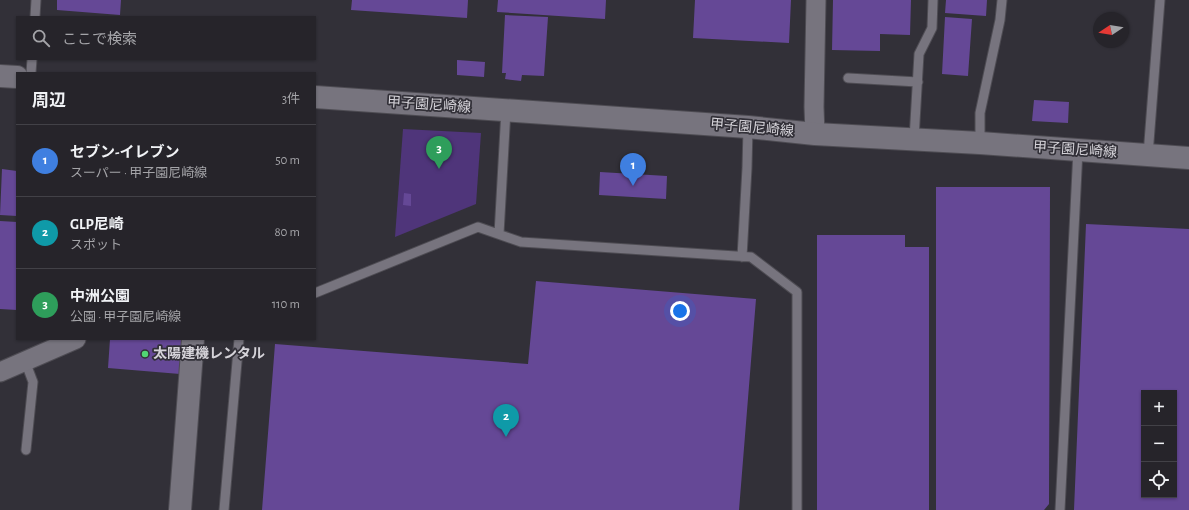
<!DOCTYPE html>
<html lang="ja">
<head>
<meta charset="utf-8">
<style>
	:root { --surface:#26242a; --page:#2e2c32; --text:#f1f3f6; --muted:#a4a4a8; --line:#424147; --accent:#8c9099 }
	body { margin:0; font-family:"Alegreya Sans","Noto Sans JP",sans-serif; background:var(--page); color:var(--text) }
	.controls { position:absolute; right:12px; bottom:12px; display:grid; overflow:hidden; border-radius:0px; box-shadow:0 1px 3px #0004 }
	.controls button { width:36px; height:36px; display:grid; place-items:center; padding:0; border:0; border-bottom:1px solid var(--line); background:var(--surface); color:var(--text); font:20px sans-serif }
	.compass { position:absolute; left:1093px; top:12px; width:36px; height:36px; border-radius:50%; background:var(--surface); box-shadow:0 1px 3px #0004; rotate:258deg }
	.you { position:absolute; left:680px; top:311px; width:14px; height:14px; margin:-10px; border:3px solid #fff; border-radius:50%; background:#1a73e8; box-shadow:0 0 0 6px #1a73e833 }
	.badge { display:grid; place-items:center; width:26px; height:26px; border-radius:50%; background:var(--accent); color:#fff; font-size:13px; font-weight:700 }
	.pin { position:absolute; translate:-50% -33px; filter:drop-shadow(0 1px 2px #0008) }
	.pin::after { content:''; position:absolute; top:21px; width:14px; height:12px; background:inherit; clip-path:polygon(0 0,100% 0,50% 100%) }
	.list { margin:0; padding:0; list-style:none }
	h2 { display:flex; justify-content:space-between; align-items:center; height:52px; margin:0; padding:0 16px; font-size:17px }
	h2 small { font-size:13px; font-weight:400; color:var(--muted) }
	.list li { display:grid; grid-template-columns:26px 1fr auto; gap:12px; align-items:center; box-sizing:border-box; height:72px; padding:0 16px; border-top:1px solid var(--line) }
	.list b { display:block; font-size:15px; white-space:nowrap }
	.list p { margin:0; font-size:13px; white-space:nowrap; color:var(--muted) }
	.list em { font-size:13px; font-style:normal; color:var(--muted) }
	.icon { flex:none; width:22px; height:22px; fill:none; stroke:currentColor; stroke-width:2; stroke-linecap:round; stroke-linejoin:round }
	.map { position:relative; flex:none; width:1189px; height:510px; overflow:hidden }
	.search { position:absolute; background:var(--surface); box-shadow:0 1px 3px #0004; left:16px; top:16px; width:300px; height:44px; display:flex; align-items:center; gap:10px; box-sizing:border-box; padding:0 14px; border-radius:0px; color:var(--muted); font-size:15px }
	.panel { position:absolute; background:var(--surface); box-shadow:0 1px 3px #0004; left:16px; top:72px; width:300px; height:268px; border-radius:0px }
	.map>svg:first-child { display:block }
	.green { fill:#4f357a }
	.building { fill:#654896; fill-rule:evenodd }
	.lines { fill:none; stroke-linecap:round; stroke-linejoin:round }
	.service-casing { stroke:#4e4c53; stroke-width:11 }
	.minor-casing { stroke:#4e4c53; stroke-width:21 }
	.tertiary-casing { stroke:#4e4c53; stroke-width:24 }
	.secondary-casing { stroke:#4e4c53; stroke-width:24 }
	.service { stroke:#77747e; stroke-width:9 }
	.minor { stroke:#77747e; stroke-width:19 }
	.tertiary { stroke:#77747e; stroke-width:22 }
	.secondary { stroke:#77747e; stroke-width:22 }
	.poi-dot { fill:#51d674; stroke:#323038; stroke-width:1.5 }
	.labels { text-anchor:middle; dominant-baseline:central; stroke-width:3.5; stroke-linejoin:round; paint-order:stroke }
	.street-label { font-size:14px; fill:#d5d3d9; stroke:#323038 }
	.poi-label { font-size:14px; font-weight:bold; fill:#d5d3d9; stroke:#323038; text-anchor:start }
</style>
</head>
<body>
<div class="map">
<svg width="1189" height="510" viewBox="0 0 1189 510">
	<rect width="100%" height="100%" fill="#323038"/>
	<path class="green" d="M403 129 481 133 476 204 395 237Z"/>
	<path class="building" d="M57 0H121L120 15 57 10Z
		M352 0H468L467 18 351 10Z
		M498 0H606L605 19 497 12Z
		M695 0H791L789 43 693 38Z
		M833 0H911L910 35 880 34V51L832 50Z
		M946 0H987L986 16 945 13Z
		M505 15 548 17 544 76 522 75 521 81 505 79 506 73H502Z
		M945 17 972 19 968 76 942 74Z
		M457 60 485 62 484 77 457 75Z
		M1034 100 1069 102 1068 123 1032 121Z
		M2 169 17 171V216L0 215Z
		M600 172 667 176 666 199 599 195Z
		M936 187H1050L1049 504 1044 510H936Z
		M404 193 411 194V206L403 205Z
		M0 221 17 222V310L0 309Z
		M1086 224 1189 229V510H1074ZM1144 393H1174V495H1144Z
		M817 235H905V247H929V510H817Z
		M536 281 756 299 739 510H262L275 344 528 364Z
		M110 339H180L179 340H183L180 374 108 368Z"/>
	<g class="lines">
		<g class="service-casing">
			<path id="service" d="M35 17 36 0
				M31 73 32 59
				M848 78 918 82
				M914 139 919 54 932 28 933 0
				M980 143V113L1000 20 1002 0
				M1148 155 1160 0
				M499 234 506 110
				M742 257 747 168 748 127
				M315 293 478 227 521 242 751 257 797 292V510
				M25 361 33 382 26 450
				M224 510 239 339
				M1060 510 1078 150"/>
		</g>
		<g class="minor-casing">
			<path id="minor" d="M815 134 814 107 816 0
				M0 372 76 339"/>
		</g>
		<g class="tertiary-casing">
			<path id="tertiary" d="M180 510 193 339"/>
		</g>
		<g class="secondary-casing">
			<path id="secondary" d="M0 76 17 77
				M315 97 748 127 815 134 980 143 1189 158"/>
		</g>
		<use href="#service" class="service"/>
		<use href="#minor" class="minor"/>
		<use href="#tertiary" class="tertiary"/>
		<use href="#secondary" class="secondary"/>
	</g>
	<circle class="poi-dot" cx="145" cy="354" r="4"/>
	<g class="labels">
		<g class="street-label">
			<text transform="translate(429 105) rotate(4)">甲子園尼崎線</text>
			<text transform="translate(752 128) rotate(5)">甲子園尼崎線</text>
			<text transform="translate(1075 150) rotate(4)">甲子園尼崎線</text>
		</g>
		<g class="poi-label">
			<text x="153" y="354">太陽建機レンタル</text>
		</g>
	</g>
</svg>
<div class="controls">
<button>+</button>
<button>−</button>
<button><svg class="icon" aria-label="locate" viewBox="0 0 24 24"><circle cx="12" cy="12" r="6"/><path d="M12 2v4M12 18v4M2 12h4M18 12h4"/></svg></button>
</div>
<svg class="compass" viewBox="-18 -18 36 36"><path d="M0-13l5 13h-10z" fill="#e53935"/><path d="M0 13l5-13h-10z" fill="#a4a4a8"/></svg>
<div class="you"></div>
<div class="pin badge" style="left:633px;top:186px;background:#3f7fe0">1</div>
<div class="pin badge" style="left:506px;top:437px;background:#0f9aa8">2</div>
<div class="pin badge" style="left:439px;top:169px;background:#2e9e5b">3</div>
<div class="search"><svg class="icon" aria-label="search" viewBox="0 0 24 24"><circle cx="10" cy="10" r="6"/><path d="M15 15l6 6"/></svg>ここで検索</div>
<section class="panel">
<h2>周辺<small>3件</small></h2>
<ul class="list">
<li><span class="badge" style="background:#3f7fe0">1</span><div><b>セブン-イレブン</b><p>スーパー · 甲子園尼崎線</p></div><em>50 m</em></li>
<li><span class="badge" style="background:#0f9aa8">2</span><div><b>GLP尼崎</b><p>スポット</p></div><em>80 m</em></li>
<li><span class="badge" style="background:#2e9e5b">3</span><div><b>中洲公園</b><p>公園 · 甲子園尼崎線</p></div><em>110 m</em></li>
</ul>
</section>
</div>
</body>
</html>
